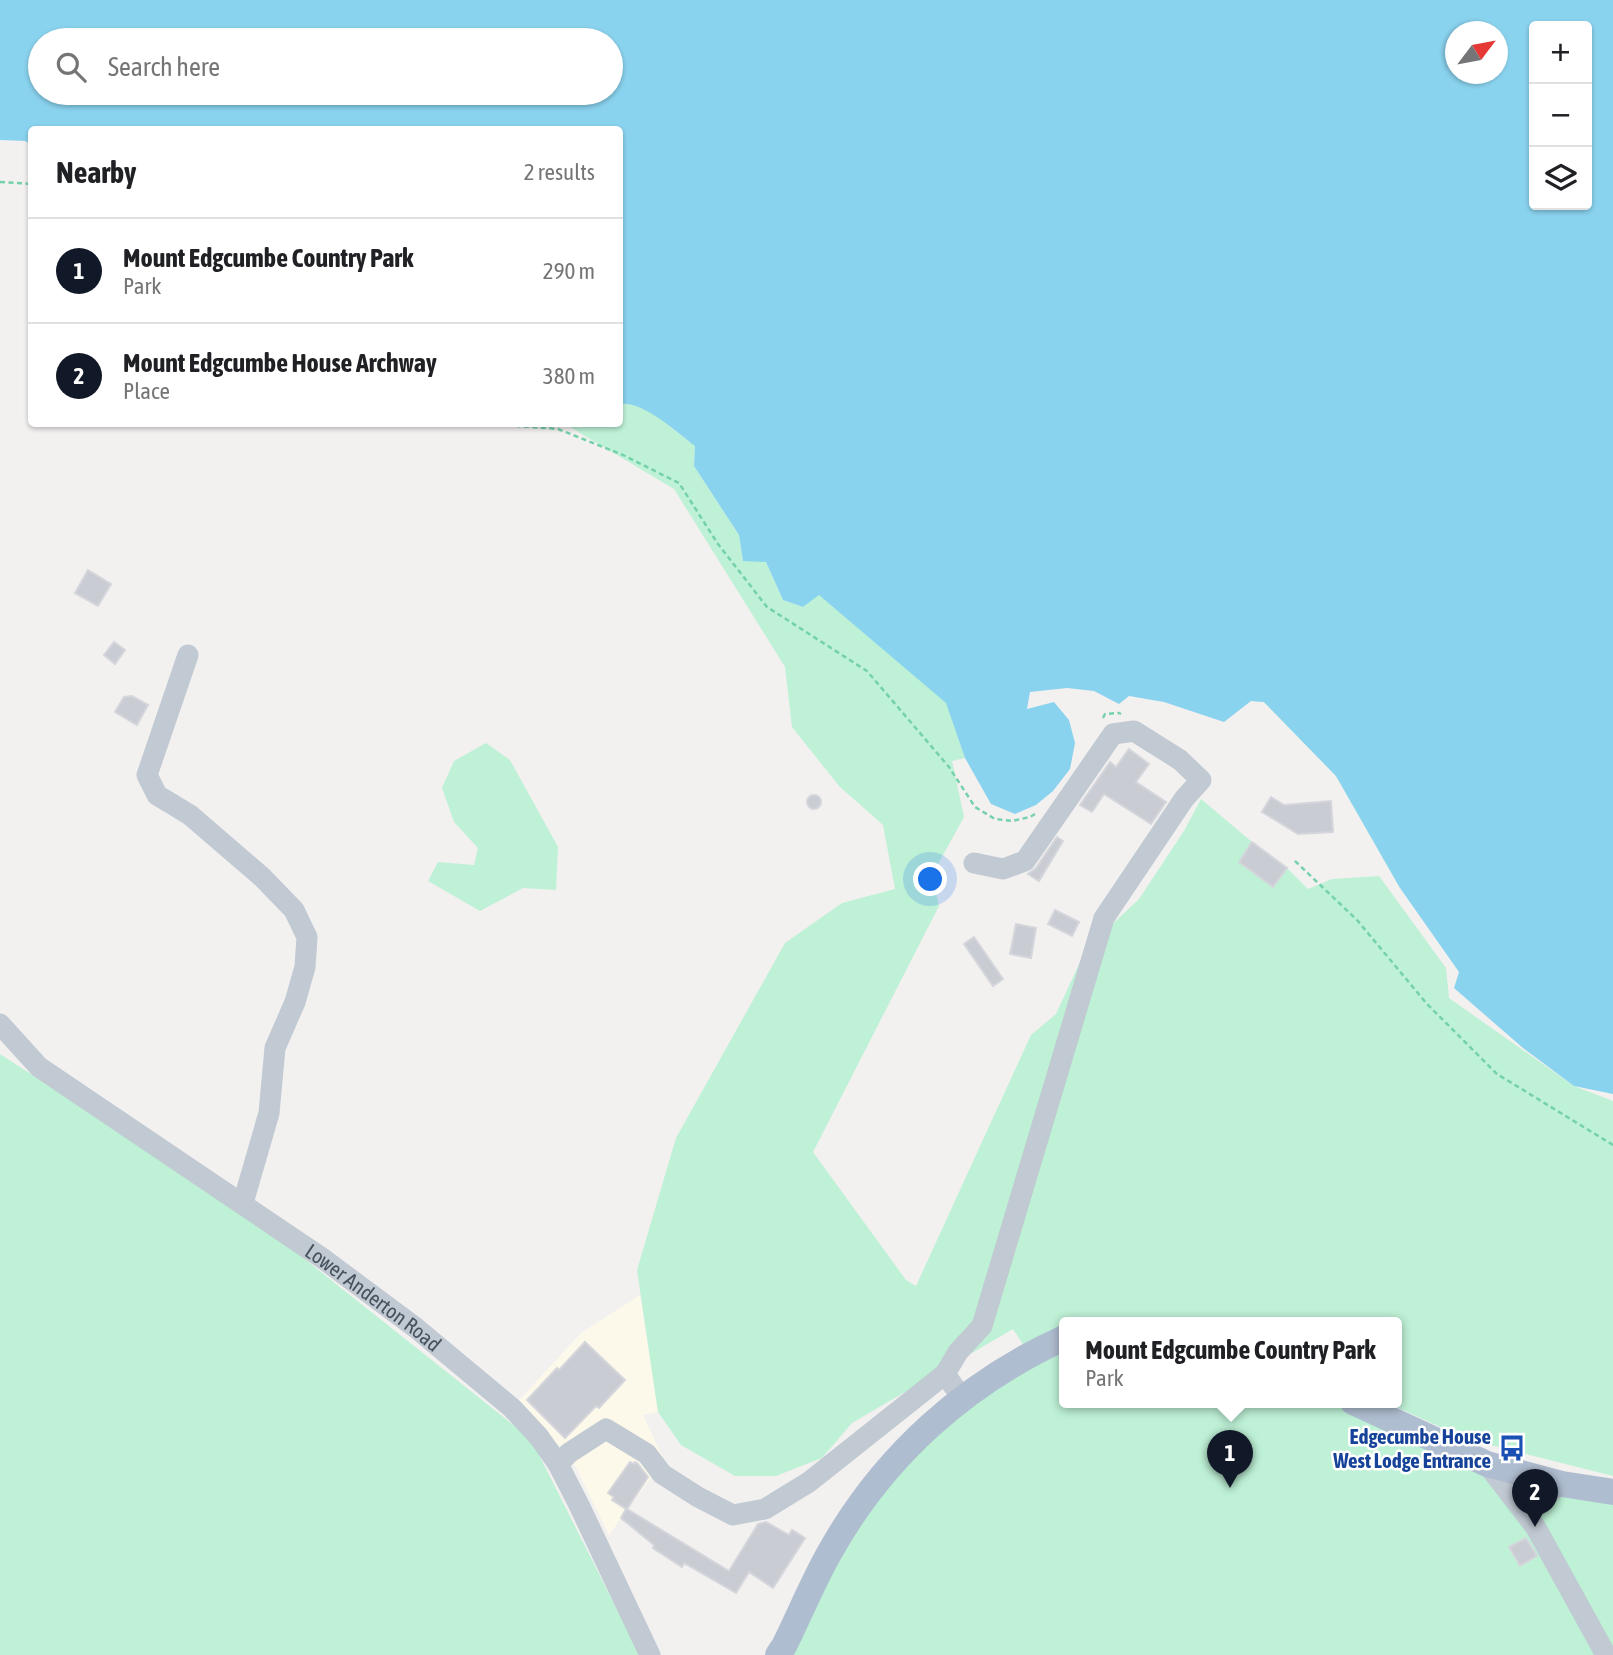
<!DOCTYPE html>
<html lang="en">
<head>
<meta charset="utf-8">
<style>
	:root { --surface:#fff; --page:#f6f6f6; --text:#202124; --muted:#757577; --line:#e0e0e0; --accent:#111827 }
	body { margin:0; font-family:"Asap Condensed",sans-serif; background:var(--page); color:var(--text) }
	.controls { position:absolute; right:21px; top:21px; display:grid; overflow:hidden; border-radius:7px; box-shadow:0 2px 5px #0004 }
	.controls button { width:63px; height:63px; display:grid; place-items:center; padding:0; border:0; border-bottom:2px solid var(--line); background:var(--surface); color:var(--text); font:35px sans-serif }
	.compass { position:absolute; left:1445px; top:21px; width:63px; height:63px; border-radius:50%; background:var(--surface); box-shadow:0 2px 5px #0004; rotate:58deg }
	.you { position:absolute; left:931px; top:880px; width:24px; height:24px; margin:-18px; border:5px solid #fff; border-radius:50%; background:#1a73e8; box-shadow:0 0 0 10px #1a73e833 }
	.badge { display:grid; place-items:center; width:46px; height:46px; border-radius:50%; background:var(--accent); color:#fff; font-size:23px; font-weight:700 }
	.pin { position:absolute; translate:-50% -58px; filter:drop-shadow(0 2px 4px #0008) }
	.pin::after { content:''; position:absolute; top:37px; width:24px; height:21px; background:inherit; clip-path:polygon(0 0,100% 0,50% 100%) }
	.popup { position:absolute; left:1059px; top:1317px; width:343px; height:91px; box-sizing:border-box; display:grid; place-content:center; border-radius:7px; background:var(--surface); filter:drop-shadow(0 2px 5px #0005); font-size:23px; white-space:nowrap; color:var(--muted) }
	.popup b { font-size:26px; color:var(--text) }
	.popup::after { content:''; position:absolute; left:50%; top:100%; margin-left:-14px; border:14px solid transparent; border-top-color:var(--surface) }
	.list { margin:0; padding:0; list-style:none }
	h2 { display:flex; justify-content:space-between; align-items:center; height:91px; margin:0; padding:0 28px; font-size:30px }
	h2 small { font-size:23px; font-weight:400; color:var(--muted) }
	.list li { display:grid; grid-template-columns:46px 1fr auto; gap:21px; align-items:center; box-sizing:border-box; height:105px; padding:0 28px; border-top:2px solid var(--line) }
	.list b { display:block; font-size:26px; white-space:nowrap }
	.list p { margin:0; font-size:23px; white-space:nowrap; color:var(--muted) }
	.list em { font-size:23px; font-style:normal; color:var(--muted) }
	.icon { flex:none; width:38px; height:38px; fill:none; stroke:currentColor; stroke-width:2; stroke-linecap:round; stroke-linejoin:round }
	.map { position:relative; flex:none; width:1613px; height:1655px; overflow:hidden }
	.search { position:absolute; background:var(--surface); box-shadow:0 2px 5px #0004; left:28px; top:28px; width:595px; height:77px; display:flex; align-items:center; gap:18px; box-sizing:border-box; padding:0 24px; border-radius:38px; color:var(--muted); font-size:26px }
	.panel { position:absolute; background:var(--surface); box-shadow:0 2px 5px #0004; left:28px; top:126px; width:595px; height:301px; border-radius:7px }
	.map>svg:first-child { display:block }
	.commercial { fill:#fdf9ea }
	.green { fill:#bef1d6; fill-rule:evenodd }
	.water { fill:#8ad3ef; fill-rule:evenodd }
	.building { fill:#caccd3; stroke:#d4d6dc; stroke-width:2 }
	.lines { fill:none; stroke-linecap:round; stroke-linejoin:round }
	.path { stroke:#75d1aa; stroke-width:2.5; stroke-dasharray:5 3.5; stroke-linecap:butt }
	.minor { stroke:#c1c9d2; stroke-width:21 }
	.major { stroke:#afbdd0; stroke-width:26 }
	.labels { text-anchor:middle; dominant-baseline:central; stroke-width:5; stroke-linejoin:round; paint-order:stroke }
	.street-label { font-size:21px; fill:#47525f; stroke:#fff }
	.transit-label { font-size:21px; font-weight:bold; fill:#164399; stroke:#fff; text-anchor:end }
</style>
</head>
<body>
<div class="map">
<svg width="1613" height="1655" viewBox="0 0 1613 1655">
	<rect width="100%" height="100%" fill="#f3f0f0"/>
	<path class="commercial" d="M640 1295 658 1412 643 1415 664 1460 609 1535 569 1453 512 1408 581 1333Z"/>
	<path class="green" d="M620 251 1310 520 1400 888 1336 776 1264 702 1251 701 1115 669 947 704 965 758 952 761 964 817 932 875 939 906 813 1152 906 1280 916 1286 1031 1035 1056 1014 1086 949 1139 899 1184 831 1201 799 1252 842 1239 862 1273 887 1287 868 1308 889 1332 879 1379 876 1446 968 1449 998 1574 1086 1613 1101V1476L1467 1439 1385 1402H1396V1322H1147L1091 1319 1084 1322H1064V1331L1026 1349 1013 1329 852 1423 822 1458 776 1476H735L681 1445 658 1412 637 1270 676 1138 785 943 842 903 895 889 883 825 839 786 792 727 785 667 674 489 565 424H555H620ZM654 414H708L818 595 803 607 783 600 766 562 743 560 739 535 694 466 695 446Z
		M486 743 510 760 558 847 556 890 523 888 480 911 428 881 438 862 474 865 478 848 454 822 442 788 454 761Z
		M0 1054 258 1222 531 1439 640 1655H0Z
		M1064 1338V1402H1353L1487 1464 1613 1492V1655H778L886 1471Z"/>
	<path class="water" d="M0 0H1613V1094L1574 1086 1523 1048 1454 988 1459 972 1400 888 1336 776 1264 702 1251 701 1224 722 1164 702 1129 696 1119 704 1094 691 1067 688 1030 692 1027 709 1054 702 1069 720 1075 743 1070 769 1053 791 1036 805 1015 814 991 804 965 758 946 703 819 595 803 607 783 600 766 562 743 561 739 535 694 466 695 446C677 432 642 400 620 404V130H32L31 144 25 141 0 140ZM1534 26H1587V205H1534ZM1456 32H1498V74H1456ZM40 40H611V93H40Z"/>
	<path class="building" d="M88 570 111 584 98 606 75 593Z
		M114 642 125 650 115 664 104 655Z
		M132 696 148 705 137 725 115 712 124 697Z
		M1129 749 1149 764 1136 782 1166 802 1151 824 1104 794 1092 812 1080 805 1110 762 1116 767Z
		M807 802a7 7 0 1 1 14 0a7 7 0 1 1-14 0Z
		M1271 797 1284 805 1331 801 1333 832 1298 834 1262 812Z
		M1057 837 1063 841 1039 881 1028 874 1036 868Z
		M1252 842 1287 868 1273 887 1239 862Z
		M1055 910 1079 922 1072 936 1048 924Z
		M1016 924 1036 928 1031 958 1010 954Z
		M974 937 1003 979 993 986 964 944Z
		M585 1342 625 1380 599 1408 596 1406 565 1438 527 1400 557 1368 559 1370Z
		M630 1462 634 1464 635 1462 638 1464 648 1477 627 1509 729 1571 758 1524 766 1522 789 1535 792 1530 805 1538 773 1588 749 1572 736 1593 684 1563 682 1567 653 1548 654 1545 621 1518 626 1509 612 1500 614 1497 608 1493Z
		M1526 1538 1537 1556 1520 1566 1509 1547Z"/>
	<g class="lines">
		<path class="path" d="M0 182 32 184
			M490 424 558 429 623 455 679 483 718 544 767 607 867 671 949 767 975 807 995 819 1012 821 1030 817 1035 814
			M1103 718 1105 714 1119 713 1121 714
			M1295 861 1357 920 1427 1004 1497 1074 1613 1145"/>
		<g class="minor">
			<path d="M188 655 147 775 157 795 190 815 262 877 294 910 307 937 305 967 295 1002 275 1048 269 1113 243 1203"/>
			<path id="s1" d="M0 1024 39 1067 322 1258 416 1328 512 1408 539 1437 558 1464 579 1505 650 1655"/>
			<path d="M962 1398 945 1374 958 1352 982 1326 1104 918 1184 799 1201 780 1180 760 1134 731 1113 734 1025 861 1003 869 974 863"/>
			<path d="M558 1464 569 1453 606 1429 647 1454 662 1474 698 1497 733 1515 765 1509 809 1482 945 1374"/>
			<path d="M1487 1464 1534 1525"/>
			<path d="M1527 1515 1544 1496 1562 1484"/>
			<path d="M1536 1528 1606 1655"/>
		</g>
		<path class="major" d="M1353 1402 1487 1464 1562 1484 1613 1492
			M778 1655 784 1646C800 1614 813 1581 831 1550 884 1456 965 1383 1064 1338"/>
	</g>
	<defs>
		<g id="bus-bare" transform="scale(2.1)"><path d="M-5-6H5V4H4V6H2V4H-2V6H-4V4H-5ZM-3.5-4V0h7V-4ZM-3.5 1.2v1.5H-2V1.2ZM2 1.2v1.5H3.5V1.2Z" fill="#1a4fb4" stroke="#fff" stroke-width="2.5" paint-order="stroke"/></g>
	</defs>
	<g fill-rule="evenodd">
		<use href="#bus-bare" x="1512" y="1448"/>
	</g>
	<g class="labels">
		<g class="street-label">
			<text stroke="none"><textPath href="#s1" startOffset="464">Lower Anderton Road</textPath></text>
		</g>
		<g class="transit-label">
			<text x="1491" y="1436">Edgecumbe House<tspan x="1491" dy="24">West Lodge Entrance</tspan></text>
		</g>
	</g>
</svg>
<div class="controls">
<button>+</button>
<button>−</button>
<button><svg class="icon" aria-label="layers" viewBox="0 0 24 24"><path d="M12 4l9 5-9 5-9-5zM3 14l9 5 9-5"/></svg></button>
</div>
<svg class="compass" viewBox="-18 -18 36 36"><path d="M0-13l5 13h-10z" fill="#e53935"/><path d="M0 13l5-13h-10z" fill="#757577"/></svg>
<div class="you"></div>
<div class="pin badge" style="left:1230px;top:1488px">1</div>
<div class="popup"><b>Mount Edgcumbe Country Park</b>Park</div>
<div class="pin badge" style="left:1535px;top:1527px">2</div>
<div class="search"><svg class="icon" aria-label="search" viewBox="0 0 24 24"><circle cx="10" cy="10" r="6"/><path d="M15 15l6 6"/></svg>Search here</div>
<section class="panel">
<h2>Nearby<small>2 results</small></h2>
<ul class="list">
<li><span class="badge">1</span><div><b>Mount Edgcumbe Country Park</b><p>Park</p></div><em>290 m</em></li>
<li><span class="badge">2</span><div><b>Mount Edgcumbe House Archway</b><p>Place</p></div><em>380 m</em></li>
</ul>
</section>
</div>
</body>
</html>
